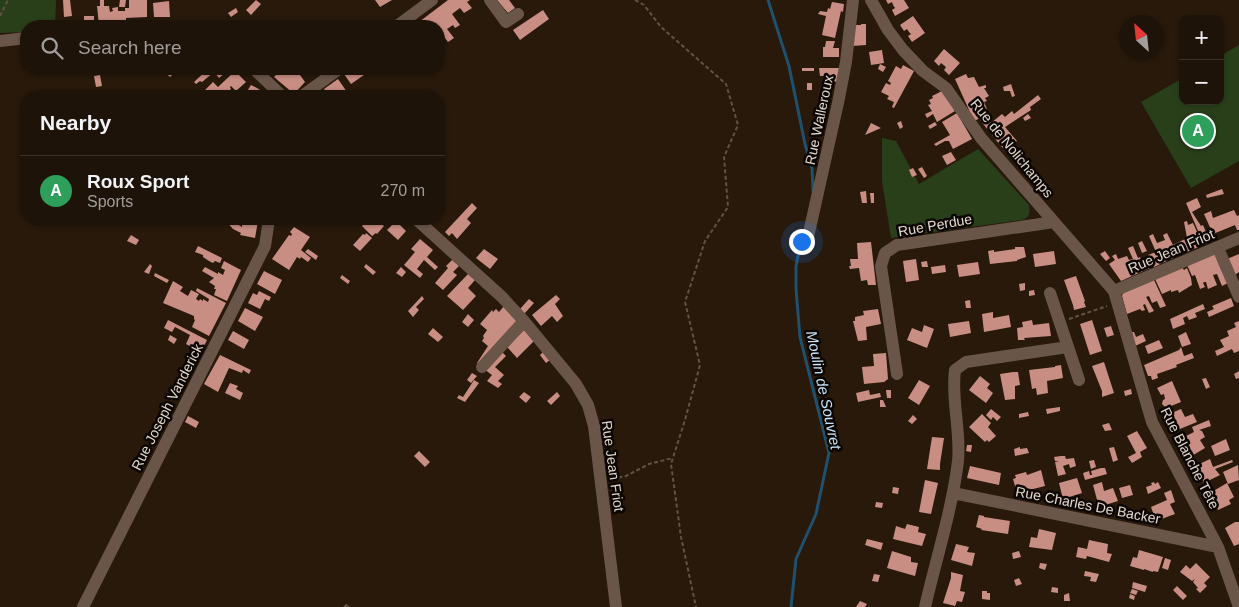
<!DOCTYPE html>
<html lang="en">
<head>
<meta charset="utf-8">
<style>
	:root { --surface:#1e1308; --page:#261c12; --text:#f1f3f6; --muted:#a19e9c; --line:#3c3229; --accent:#f49aa2 }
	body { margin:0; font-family:Helvetica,sans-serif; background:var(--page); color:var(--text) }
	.controls { position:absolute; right:15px; top:15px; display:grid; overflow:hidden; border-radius:10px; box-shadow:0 1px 4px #0004 }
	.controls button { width:45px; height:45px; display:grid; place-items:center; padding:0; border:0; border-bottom:1px solid var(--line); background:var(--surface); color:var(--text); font:25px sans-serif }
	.compass { position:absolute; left:1119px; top:15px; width:45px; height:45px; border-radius:50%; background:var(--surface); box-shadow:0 1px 4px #0004; rotate:333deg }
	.you { position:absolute; left:801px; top:241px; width:18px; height:18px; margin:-12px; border:4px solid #fff; border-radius:50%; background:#1a73e8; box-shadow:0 0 0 8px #1a73e833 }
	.badge { display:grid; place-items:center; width:32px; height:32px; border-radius:50%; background:var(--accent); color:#fff; font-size:16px; font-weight:700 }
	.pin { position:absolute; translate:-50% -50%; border:2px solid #fff; box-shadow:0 1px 5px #0006 }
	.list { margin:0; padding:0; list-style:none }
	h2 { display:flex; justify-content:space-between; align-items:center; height:65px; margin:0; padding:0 20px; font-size:21px }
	h2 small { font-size:16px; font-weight:400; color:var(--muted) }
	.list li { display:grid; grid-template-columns:32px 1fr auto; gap:15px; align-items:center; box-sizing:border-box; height:70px; padding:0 20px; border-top:1px solid var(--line) }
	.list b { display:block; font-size:19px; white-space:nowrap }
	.list p { margin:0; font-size:16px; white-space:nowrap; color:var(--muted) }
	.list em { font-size:16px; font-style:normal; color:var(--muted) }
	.icon { flex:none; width:28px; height:28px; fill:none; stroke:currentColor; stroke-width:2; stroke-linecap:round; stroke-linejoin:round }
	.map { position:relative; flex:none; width:1239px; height:607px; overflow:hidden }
	.search { position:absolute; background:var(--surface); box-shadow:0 1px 4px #0004; left:20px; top:20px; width:425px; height:55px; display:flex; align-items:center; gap:12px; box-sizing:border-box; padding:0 18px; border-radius:20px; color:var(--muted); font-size:19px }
	.panel { position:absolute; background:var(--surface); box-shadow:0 1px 4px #0004; left:20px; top:90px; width:425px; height:135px; border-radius:20px }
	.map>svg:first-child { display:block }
	.green { fill:#293f1a }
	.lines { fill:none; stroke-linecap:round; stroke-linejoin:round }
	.stream { stroke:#1f516f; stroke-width:3 }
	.building { fill:#c98e83 }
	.path { stroke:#605346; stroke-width:2; stroke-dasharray:4 2.5; stroke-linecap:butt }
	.minor { stroke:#6a5649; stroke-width:12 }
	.labels { text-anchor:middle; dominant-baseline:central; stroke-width:5; stroke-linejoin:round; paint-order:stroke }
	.street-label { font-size:14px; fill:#e1d7cd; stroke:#0c0602 }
	.water-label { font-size:15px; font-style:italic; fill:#c8e5fa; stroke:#0c0602 }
</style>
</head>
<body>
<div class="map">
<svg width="1239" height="607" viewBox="0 0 1239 607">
	<rect width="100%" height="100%" fill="#28190a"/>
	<path class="green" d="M0 0H56L55 26H26V32L0 33Z
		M1239 45V161L1191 188 1141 102 1183 78V101H1220V56Z
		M882 138 896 141 919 184 978 149 1029 205C1030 213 1030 217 1022 220L891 238 882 181Z"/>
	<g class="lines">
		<path class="stream" d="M768 0 789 66 805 144 812 168 813 191
			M791 607 796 559 816 514 829 453 800 337 796 289V266L802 236"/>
	</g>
	<path class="building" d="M63 0H70L72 16 64 17Z
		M100 0H104V6H109L110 12 113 11 112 8 118 7V11H125V8H129V0H147V17L126 18V23L99 25 97 6H100Z
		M120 0H126L125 7H119Z
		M256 0 261 4 251 15 246 10Z
		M375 0H392L380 7Z
		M448 0H470L467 2 472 8 464 13 460 8 452 14 460 25 455 28 453 25 447 29 454 38 448 42 439 30V26H416L415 25Z
		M497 0H509L515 8 508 13Z
		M886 0H904L909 8 895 16 892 10 895 8 893 5 892 2 888 4Z
		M169 1 170 17H154L153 3Z
		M832 2 844 4 843 12 841 11 835 38 822 35 826 16 818 14 820 11 827 12 828 8 830 9Z
		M236 8 238 12 231 17 228 13Z
		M543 10 549 19 520 40 513 30Z
		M84 16H94V25H84Z
		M913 16 925 33 912 42 908 36 911 34 909 32 907 29 904 31 900 25Z
		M245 20 251 26H239Z
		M358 21 362 26H351Z
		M861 24H866V45L852 46 853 25H861Z
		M826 41H835L833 48H839V57H823V47H825Z
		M944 49 960 63 949 75 944 70 946 67 941 63 939 66 934 61Z
		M882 50 884 63 871 65 869 52Z
		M880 64 886 67 883 72 878 69Z
		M903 65 914 71 894 108 892 107 894 102 887 99 889 96 881 92 886 83 890 85 891 83 888 81 896 66 901 69Z
		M802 68H814V71H802Z
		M819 68H840L839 82 826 81V76H820Z
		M161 69H168L171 72 174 70 176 71 170 77Z
		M208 69H230L219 78 214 72 202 82 200 81 196 84 194 82Z
		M282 69H291L297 74 298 72 305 82 294 94 274 77Z
		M352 69H367L362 72 364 75 351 84 344 74Z
		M235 71 246 82 236 91 231 86 230 87 231 89 223 96H209L204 91 213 82 218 87Z
		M966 74 968 78 974 77 979 87 986 85V88H984L989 96 985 98 987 101 984 102 989 114 974 121 955 79Z
		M100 75 102 86 96 87 94 76Z
		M338 79 347 92 341 96H335L332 93 329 96 324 89Z
		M807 83H812V90H807Z
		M1011 84 1015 96 1012 97 1010 91H1004L1003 87Z
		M251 85 257 88 269 96H244Z
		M942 91 955 111 937 122 933 114 927 118 925 114 932 111 928 105 931 104 929 100 933 98 932 96Z
		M1038 95 1041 99 1030 107 1031 110 1005 127 1017 141 1005 151 980 120 987 117 991 123 1002 114 1005 117 1012 111 1014 114Z
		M957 113 972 139 953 149 949 141H945L936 146 934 144 950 135 942 122Z
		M1028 114 1031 118 1025 121 1023 118Z
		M901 121 903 127 900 129 897 123Z
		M935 122 937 125 930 129 928 126Z
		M871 123 881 128 865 135Z
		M951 152 956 160 947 165 942 156Z
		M922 167 927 176 924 178 918 169Z
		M913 168 917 175 912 177 909 170Z
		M1222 189 1224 194 1207 198 1206 195Z
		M866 191 867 203H862L860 192Z
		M870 193H874V203H871Z
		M1197 198 1201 207 1192 212 1201 226 1203 225 1210 242 1182 254 1177 243 1187 238 1184 222 1187 221 1188 225 1193 223 1198 234 1199 233 1186 203Z
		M472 203 477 208 467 219 471 223 457 239 452 233 449 236 445 232Z
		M1234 210 1237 216 1239 215V230H1237L1235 225 1213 234 1204 214 1211 211 1213 218Z
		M226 219H229L242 227V224L235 220V219L258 221 255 238 240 235 241 233 233 229 225 220Z
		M361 219H380L378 221 384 226 377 234 376 233 372 236 362 226 365 223Z
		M396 221 406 231 398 240 387 230Z
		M294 227 310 237 301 250 311 258 308 262 301 257 300 259 297 257 289 270 272 259 289 235 291 236 292 234 290 232Z
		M366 233 372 238 360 251 353 245 363 234 365 235Z
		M1167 233 1173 245 1177 243 1181 254 1154 267 1148 255 1156 252 1149 236 1153 234 1157 243 1165 240 1163 235Z
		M131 235 139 240 136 245 127 241Z
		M420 239 433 250 427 257 438 267 435 270 424 260 417 269 423 274 420 278 404 265 415 252 411 249Z
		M1142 241 1147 251 1142 253 1138 243Z
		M871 242 876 285H868L867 280 861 281 859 268 850 269 849 266H851L850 259H858L857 243Z
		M198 246 222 258 220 263 215 261 213 263 209 261 203 257V255L195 252Z
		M1133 246 1138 258 1140 257 1141 260 1146 258 1150 268 1121 281 1109 264 1115 260 1112 256 1116 254 1118 259 1127 256 1129 260 1133 259 1128 248Z
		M1015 247H1024L1026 257 1017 260V261L990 264 988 251 994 250V252L1015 249Z
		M308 249 318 256 316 260 305 252Z
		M484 249 498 259 490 269 476 258Z
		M1054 251 1056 264 1035 267 1033 254Z
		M1105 251 1110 258 1106 261 1100 254Z
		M1215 253 1228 283 1222 286 1217 274 1213 275 1217 285 1208 289 1206 282H1204L1203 283 1205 287 1200 289 1195 275 1192 276 1187 265Z
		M1239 254V272L1232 277 1227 259Z
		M916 259 919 280 906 282 903 261Z
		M452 260 459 266 453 272 457 275 443 290 435 283 448 268 446 266Z
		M224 261 241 270 227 301 214 295 216 289H214L215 286 209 282 214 278 202 271 205 267 218 274V272L223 275 225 270 221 268Z
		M927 261 928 267H922L921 262Z
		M978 262 980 274 959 277 957 265Z
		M150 264 152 266 149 274 144 272Z
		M366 264 376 272 373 275 364 267Z
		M945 265 946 272 932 274 931 267Z
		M401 267 406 272 402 277 396 273Z
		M1182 267 1184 270 1187 268 1191 278 1192 285 1179 293 1178 290 1171 292V290L1162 294 1155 279Z
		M264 271 282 280 275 294 257 284Z
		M155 273 169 280 167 283 154 276Z
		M468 274 475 280 468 288 476 296 463 310 447 296Z
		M342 275 350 281 348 284 340 278Z
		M1076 276 1085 301 1084 302 1086 307 1074 310 1073 305 1064 280Z
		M1154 280 1166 306 1160 308 1157 301 1152 303 1149 296 1146 297 1154 311 1149 313 1145 304 1143 305 1145 310 1142 311 1140 309 1127 314 1122 296 1123 293Z
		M173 281 183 287 180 291 188 296 191 290 199 294 196 299 199 301 200 299 203 301V299L208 302 209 299 196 291 197 288 226 303 209 336 192 327 195 320 194 319V316L163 303Z
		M1025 283V290L1020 291 1019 284Z
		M1034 290 1035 295 1029 296V291Z
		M259 291 271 297 269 301 265 299 260 309 248 303 253 293 257 295Z
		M556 295 560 299 555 304 563 316 557 322 552 316 541 326 532 315Z
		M422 296 424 299 416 307 419 310 413 317 408 311Z
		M1231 298 1234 306 1209 317 1207 312 1214 309 1212 306Z
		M529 299 534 303 524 314 520 309Z
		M970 300 971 308H966L965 301Z
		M1203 304 1205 309 1195 313 1197 317 1189 320 1187 316 1183 318 1185 324 1173 329 1170 319Z
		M504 306 518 322 480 366 477 363 488 346 482 341 484 338 483 336 487 330 480 324 492 310 493 312 496 309 499 312Z
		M245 308 263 317 255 331 238 321Z
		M878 309 881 324 866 327 867 340 858 341 853 321H855V317L864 315 863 311Z
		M993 312V318L1009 315 1011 327 984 332 982 314Z
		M468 314 474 320 468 327 462 322Z
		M168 320 207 340 201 352 186 344 190 335 175 327 172 332 164 328Z
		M1032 320 1033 325 1049 323 1051 336 1024 338 1025 340H1018L1017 328 1023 327 1022 322Z
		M1092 320 1102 351 1090 355 1080 324Z
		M969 321 971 333 950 337 948 324Z
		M1239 321V351L1234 353 1232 349 1217 356 1215 351 1224 347 1220 340 1229 336 1227 331 1236 327 1234 323Z
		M924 325 934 329 927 348 907 340 912 328 922 332Z
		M1111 326 1114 335 1107 337 1104 328Z
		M433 328 443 337 438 342 428 334Z
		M524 330 534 341 517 358 507 347Z
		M233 331 249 340 244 349 228 340Z
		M1132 332H1134L1136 337 1143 334 1146 341 1135 346Z
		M1186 332 1191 344 1182 347 1178 336Z
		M170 335 177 339 174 344 168 340Z
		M1159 340 1163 348 1148 354 1145 346Z
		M1181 347 1184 356 1192 353 1194 358 1176 365 1177 367 1157 374 1158 378 1152 380 1151 376H1148L1144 365 1179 350Z
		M502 352 506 356 495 367 504 375 498 381 502 384 498 388 487 381 492 375 484 369Z
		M543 352 550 360 546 363 540 355Z
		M886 353 888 379 884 382 864 384 862 367 874 366 873 354Z
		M220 355 251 370 249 374 243 370 242 373 229 368 218 392 204 384Z
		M1104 362 1114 393 1102 397V391L1092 366Z
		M1061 365 1063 378 1047 381 1048 393 1037 395 1036 388 1032 389 1029 370 1055 367V366Z
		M1239 371V378L1236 379 1234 374Z
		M1013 372H1018L1020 385 1015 386V399L1005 400 1000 374Z
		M472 373 477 376 471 383 467 380Z
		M980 376 990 384 987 388 993 393 986 403 969 390Z
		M1206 378 1210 387 1206 389 1202 379Z
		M474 380 479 383 465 402 457 398 459 395 463 397Z
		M919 380 930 386 919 405 908 398Z
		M1172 381 1181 402 1166 408 1162 404 1163 400 1165 399 1164 394 1161 395 1157 388Z
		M230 383 238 386 236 389 243 393 240 400 225 393Z
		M1131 389 1132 394 1125 396 1124 391Z
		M869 390 870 395 880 393 881 397 858 402 856 393Z
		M886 390H891V398H887Z
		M524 392 531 397 526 403 519 397Z
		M557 392 560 396 551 405 547 401Z
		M880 400H883L886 407H880Z
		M1060 407V411L1047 414 1046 409Z
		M991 409 1001 417 997 421 993 417 991 420 986 415Z
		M1181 409 1185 417 1193 414 1197 422 1175 431 1169 414Z
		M1028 412 1029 416 1019 418V414Z
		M982 414 991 423 988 427 996 436 989 442 987 440 985 442 969 427Z
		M913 415 917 419 912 424 908 421Z
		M188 416 199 422 196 428 185 422Z
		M1209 420 1211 426 1199 430 1202 431 1205 437 1200 440 1205 448 1190 457 1180 439 1194 432 1192 427Z
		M1109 423 1112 430 1105 431 1102 425Z
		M1137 431 1147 448 1140 452 1142 457 1132 463 1128 457 1136 453 1127 436Z
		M932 437 944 438 940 464V470L927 469Z
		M1226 439 1230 450 1215 456 1211 446Z
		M967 445H972L971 452 966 451Z
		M1020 447V449L1027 448 1029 453 1015 456 1014 449Z
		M1114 447 1118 460 1113 462 1109 448Z
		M419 451 430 462 425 467 414 456Z
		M1061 456H1065L1066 459 1074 458 1076 466 1070 468 1069 464 1063 466 1066 474 1058 476 1055 462 1059 461H1055L1054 457Z
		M1210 459 1213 467 1232 460 1233 462 1215 469 1220 475 1204 483 1195 466Z
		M1094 460 1096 467 1091 469 1089 461Z
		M1238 465 1239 480 1228 484 1223 472Z
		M970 466 1001 473 999 485 967 478Z
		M1101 468H1105L1107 474 1085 480 1083 473 1089 471 1090 475H1092L1091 471Z
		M1041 470 1045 486 1017 493 1013 479 1016 478 1015 475 1026 472 1027 475Z
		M1077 478 1082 493 1063 499 1059 483Z
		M925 480 938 483 931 514 919 512Z
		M1102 482 1104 491 1113 488 1118 501 1099 507 1093 485Z
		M1154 482 1155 484 1158 482 1161 488 1148 494 1146 487 1152 485 1151 483Z
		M1227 483 1234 497 1229 500 1231 504 1218 510 1210 493Z
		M1130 485 1133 495 1122 498 1119 488Z
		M893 487 899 488 898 494 892 493Z
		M1171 490 1175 502 1170 504 1175 514 1156 521 1151 507 1167 500 1164 493Z
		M876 502 883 503 882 508 875 507Z
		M979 515 984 516V517L1010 521 1008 534 981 530 982 529 976 527Z
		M1235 522H1239V544L1234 546 1225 528Z
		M907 524 919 527 918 532 926 534 922 546 893 539 896 526 905 529Z
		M1039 529 1056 533 1052 550 1029 547 1031 537 1037 538Z
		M867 539 883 543 881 550 865 545Z
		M1089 540 1108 544 1107 553 1112 554 1109 562 1087 556 1086 559 1076 557 1078 547 1087 549Z
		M956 544 969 547 967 552 975 553 972 566 951 560Z
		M1139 550 1163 557 1158 572 1153 571V572L1144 569V570L1130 566 1133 557 1137 558Z
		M892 551 911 557V562L918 563 915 576 887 568Z
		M1019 551 1021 557 1013 559 1012 553Z
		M1165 558 1171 560 1168 570 1162 568Z
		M1040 563 1047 564 1045 570 1039 568Z
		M1196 563 1210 577 1204 583 1207 586 1200 593 1196 589 1198 588 1193 582 1195 579 1192 581 1180 572 1186 565 1190 569Z
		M1085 571 1099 574 1096 582 1090 581 1091 577 1084 576Z
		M951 572 963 575 960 591 965 592 962 602 957 601 955 606 943 603 951 578Z
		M874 574 880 575 878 582 872 581Z
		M1019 578 1022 584 1016 586 1014 580Z
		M1133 582 1147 586 1145 592 1132 588Z
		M1177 586 1187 596 1183 600 1173 590Z
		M1052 587 1058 588V593L1051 592Z
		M1132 589 1138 591 1136 595 1130 593Z
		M982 591H987V593H990V600L982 599Z
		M1069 593 1070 601H1064V595Z
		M1130 594 1135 596 1134 600 1129 598Z
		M860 601 867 604 865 607H856Z"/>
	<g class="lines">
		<path class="path" d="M635 0 644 5 661 27 726 84 738 125 724 157 728 207 705 241 685 302 700 365 685 420 671 464 681 537 696 607
			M0 16 8 0
			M1069 319 1107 306
			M612 479 626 476 649 464 673 458
			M344 607 348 604V607"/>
		<path class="minor" d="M490 0 506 22 518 14
			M871 0 888 30 903 50 923 71 946 88 981 138 1114 291 1152 422 1218 547 1239 607
			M397 26 432 0
			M0 41 26 38
			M254 69 282 96
			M302 96 339 69
			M416 219 502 297 524 321 576 384 588 405 594 426 616 607
			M806 246 838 103 846 62 853 0
			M1218 248 1239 297
			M1114 291 1239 238
			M1050 293 1079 380
			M482 367 524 321
			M897 374 881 266 885 253 897 245 1054 222
			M953 493 1218 547
			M83 607 265 246 269 219
			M925 607C936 559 952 510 958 461 961 431 951 400 955 370L966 362 1068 347"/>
	</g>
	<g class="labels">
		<g class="street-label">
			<text transform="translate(819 120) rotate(-78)">Rue Walleroux</text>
			<text transform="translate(1012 148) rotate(51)">Rue de Nolichamps</text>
			<text transform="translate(935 225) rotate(-10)">Rue Perdue</text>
			<text transform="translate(1171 251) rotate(-23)">Rue Jean Friot</text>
			<text transform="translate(167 407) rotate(-63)">Rue Joseph Vanderick</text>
			<text transform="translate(1190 458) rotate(63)">Rue Blanche Tête</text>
			<text transform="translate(613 466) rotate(82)">Rue Jean Friot</text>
			<text transform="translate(1088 505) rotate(11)">Rue Charles De Backer</text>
		</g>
		<g class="water-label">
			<text transform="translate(824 390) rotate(78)">Moulin de Souvret</text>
		</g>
	</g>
</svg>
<div class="controls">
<button>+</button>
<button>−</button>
</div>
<svg class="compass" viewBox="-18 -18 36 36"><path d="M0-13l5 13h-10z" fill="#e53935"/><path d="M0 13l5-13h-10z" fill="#a19e9c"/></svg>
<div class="you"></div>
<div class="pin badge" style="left:1198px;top:131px;background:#2e9e5b">A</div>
<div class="search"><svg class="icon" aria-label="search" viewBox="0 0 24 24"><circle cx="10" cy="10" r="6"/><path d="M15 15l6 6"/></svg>Search here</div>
<section class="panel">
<h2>Nearby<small></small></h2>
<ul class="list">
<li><span class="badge" style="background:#2e9e5b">A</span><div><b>Roux Sport</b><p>Sports</p></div><em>270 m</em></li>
</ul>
</section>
</div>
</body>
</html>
